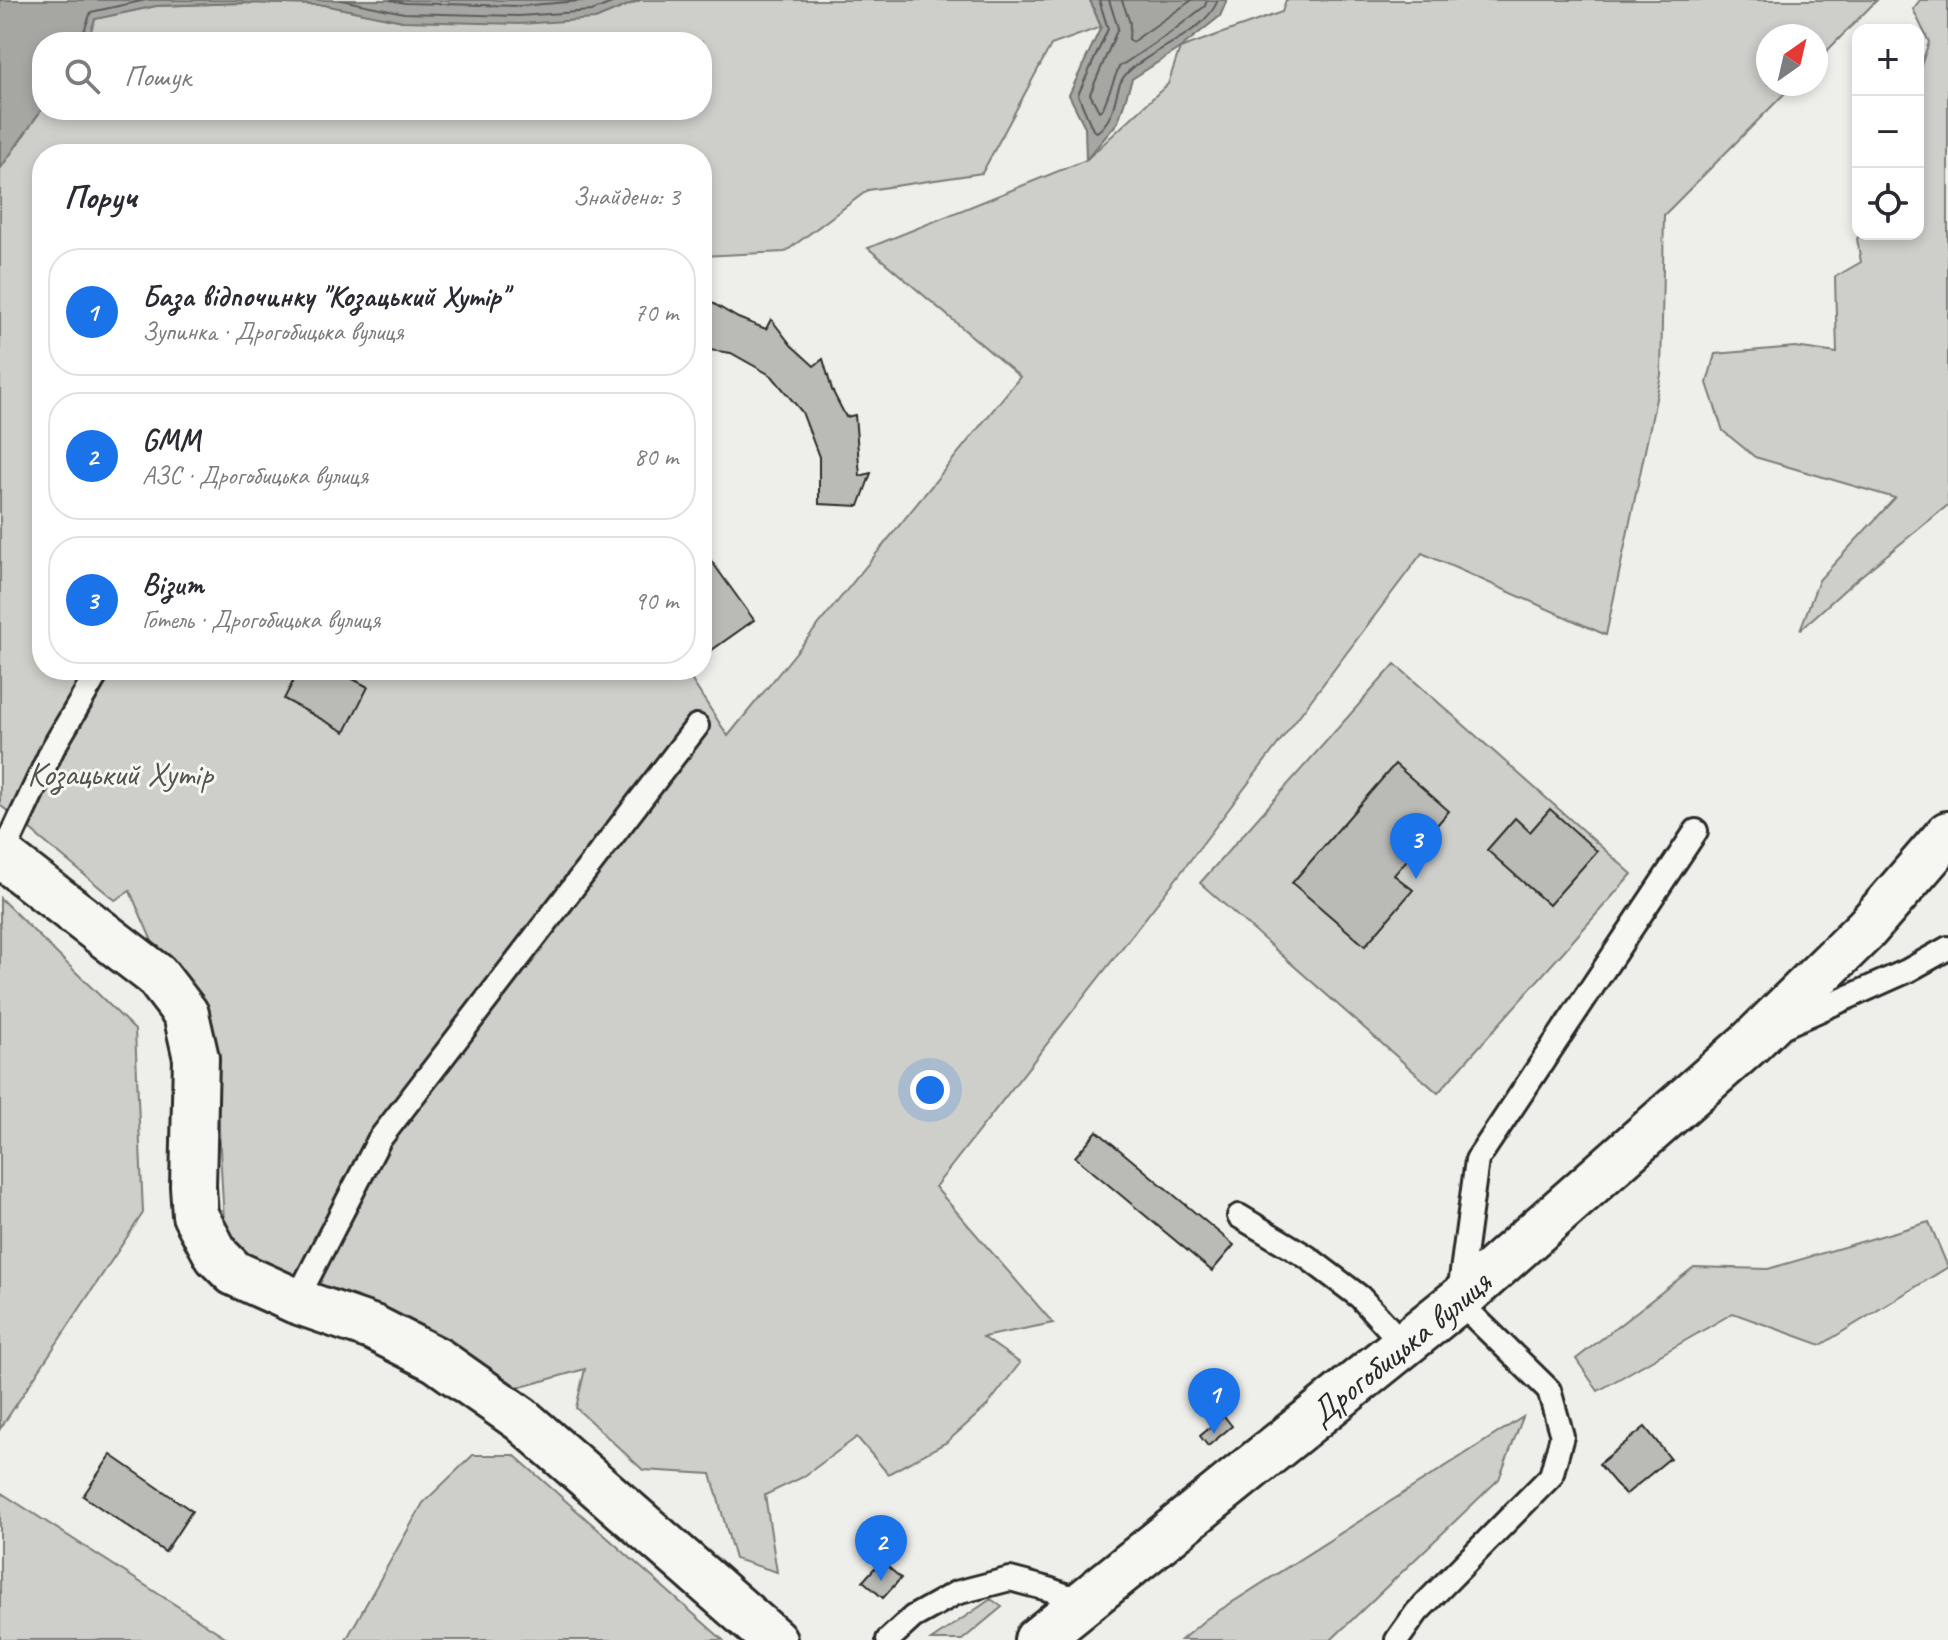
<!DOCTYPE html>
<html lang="uk">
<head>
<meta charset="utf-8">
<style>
	:root { --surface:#fff; --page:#f7f7f7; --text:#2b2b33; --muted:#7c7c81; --line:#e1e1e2; --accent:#1a73e8 }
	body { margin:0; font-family:Caveat,sans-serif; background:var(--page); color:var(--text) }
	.controls { position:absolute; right:24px; top:24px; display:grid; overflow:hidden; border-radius:16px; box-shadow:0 4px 12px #0003 }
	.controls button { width:72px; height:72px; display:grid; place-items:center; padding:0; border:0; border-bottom:2px solid var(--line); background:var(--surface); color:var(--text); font:40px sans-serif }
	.compass { position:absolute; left:1756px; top:24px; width:72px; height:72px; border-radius:50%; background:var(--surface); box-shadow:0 4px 12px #0003; rotate:34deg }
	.you { position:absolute; left:930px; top:1090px; width:28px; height:28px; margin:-20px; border:6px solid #fff; border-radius:50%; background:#1a73e8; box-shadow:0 0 0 12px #1a73e833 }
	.badge { display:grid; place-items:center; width:52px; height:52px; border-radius:50%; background:var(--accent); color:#fff; font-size:26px; font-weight:700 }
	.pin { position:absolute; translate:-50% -66px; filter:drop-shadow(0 2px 4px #0008) }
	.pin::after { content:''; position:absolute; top:42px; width:28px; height:24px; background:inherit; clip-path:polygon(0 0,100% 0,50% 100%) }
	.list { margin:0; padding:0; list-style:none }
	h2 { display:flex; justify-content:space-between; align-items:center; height:104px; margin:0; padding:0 32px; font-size:34px }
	h2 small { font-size:26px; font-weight:400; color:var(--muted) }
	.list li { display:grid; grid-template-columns:52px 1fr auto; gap:24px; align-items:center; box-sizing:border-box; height:128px; margin:0 16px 16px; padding:0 16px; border:2px solid var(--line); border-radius:32px }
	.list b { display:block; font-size:30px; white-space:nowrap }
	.list p { margin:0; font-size:26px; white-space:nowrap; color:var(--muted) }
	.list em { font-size:26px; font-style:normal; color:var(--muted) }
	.icon { flex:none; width:44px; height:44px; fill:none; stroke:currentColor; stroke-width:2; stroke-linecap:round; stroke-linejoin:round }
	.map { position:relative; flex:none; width:1948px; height:1640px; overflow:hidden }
	.search { position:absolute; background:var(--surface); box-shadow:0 4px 12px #0003; left:32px; top:32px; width:680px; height:88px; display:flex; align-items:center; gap:20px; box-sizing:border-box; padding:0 28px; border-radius:32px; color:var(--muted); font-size:30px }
	.panel { position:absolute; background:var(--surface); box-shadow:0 4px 12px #0003; left:32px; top:144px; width:680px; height:536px; border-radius:32px }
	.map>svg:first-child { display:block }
	.green { fill:#cececa; stroke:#7c7c7a; stroke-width:2 }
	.water { fill:#a6a6a3; stroke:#757573; stroke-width:2 }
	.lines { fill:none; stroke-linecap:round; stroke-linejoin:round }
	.shore { stroke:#5c5c5b; stroke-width:2 }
	.building { fill:#babab7; stroke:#2b2b2b; stroke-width:2 }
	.service-casing { stroke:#2b2b2b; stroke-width:28 }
	.minor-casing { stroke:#2b2b2b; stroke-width:50 }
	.secondary-casing { stroke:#2b2b2b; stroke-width:50 }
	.service { stroke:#f6f6f2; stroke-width:22 }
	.minor { stroke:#f6f6f2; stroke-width:44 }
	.secondary { stroke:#f6f6f2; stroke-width:44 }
	.labels { text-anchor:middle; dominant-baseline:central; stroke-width:6; stroke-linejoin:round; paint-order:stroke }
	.park-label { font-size:34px; fill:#545453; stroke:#f6f6f2 }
	.street-label { font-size:34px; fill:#2b2b2b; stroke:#f6f6f2 }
</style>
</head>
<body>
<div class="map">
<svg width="1948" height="1640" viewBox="0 0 1948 1640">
	<rect width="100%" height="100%" fill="#eeeeea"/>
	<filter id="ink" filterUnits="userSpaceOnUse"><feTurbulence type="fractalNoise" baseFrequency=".0125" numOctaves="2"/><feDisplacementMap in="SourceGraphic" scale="16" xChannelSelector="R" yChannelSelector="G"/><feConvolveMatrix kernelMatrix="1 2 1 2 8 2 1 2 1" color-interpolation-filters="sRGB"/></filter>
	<g filter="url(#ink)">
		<path class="green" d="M640 0H1090L1101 27 1051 45 982 173 868 190 785 252 702 256V154H42V670H685L728 736 1020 377 868 248 1086 160 1168 84 1180 48 1282 12 1286 0H1877L1816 62V36H1768V84H1794L1664 215 1661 375 1606 635 1422 553 1176 879 935 1187 1053 1323 983 1337 1020 1363 987 1406 947 1442 888 1474 857 1437 803 1477 765 1495 777 1572 735 1559 711 1474 643 1470 576 1408 585 1369 514 1389 246 1262 225 1241 214 1038 159 957 130 891 115 900 0 805V169L42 109 702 110V42H87L95 19 156 6 240 3 324 5 403 21 595 19Z
			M1920 0H1948V505L1851 584 1800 630 1819 580 1895 498 1755 457 1723 431 1707 383 1715 354 1795 347 1837 353 1835 277 1861 262 1857 239 1860 234H1918V74L1929 42 1913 9Z
			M1395 664 1632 874 1438 1093 1200 883Z
			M0 898 135 1030 143 1213 0 1429Z
			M1929 1222 1948 1267 1821 1345 1733 1313 1598 1391 1576 1359 1694 1267 1768 1269Z
			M1523 1417 1499 1479 1331 1640H1181L1206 1619Z
			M473 1455H514L723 1640H346L423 1503Z
			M0 1492 230 1640H0Z
			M991 1599 1002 1607 962 1640H931Z"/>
		<path class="water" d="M0 0H640L595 19 520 24 403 21 324 5 240 3 156 6 95 19 87 42H42V109L0 169Z
			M1090 0H1227L1220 16 1180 48 1132 79 1118 122 1086 160 1085 127 1069 95 1101 27Z"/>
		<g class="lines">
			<path class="shore" d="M341 0 404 13 519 16 592 11 619 0
				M390 0 405 3 519 6 593 0
				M1099 0 1108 29 1078 95 1093 130 1097 132C1120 115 1112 87 1127 73 1152 48 1204 35 1218 0
				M1109 0 1118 28 1090 94 1099 111 1103 108 1119 67 1170 33 1205 6 1207 0
				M1122 0 1130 23 1129 39 1132 42 1192 0
				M80 42 91 12 146 0"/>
		</g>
		<path class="building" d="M709 301 738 318 766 329 771 319 791 345 814 366 823 359 832 390 846 417 855 415 860 476 871 473 859 506 819 504V457L802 412 772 376 731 353 702 349V311L708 312Z
			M702 548 754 620 709 652 702 642Z
			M299 670H336L368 687 345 732 284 699Z
			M1395 764 1449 811 1394 875 1413 890 1365 946 1292 883Z
			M1550 809 1597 851 1549 905 1487 850 1515 818 1530 832Z
			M1097 1131 1234 1245 1212 1271 1075 1157Z
			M1224 1416 1232 1426 1208 1446 1200 1436Z
			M1645 1427 1670 1458 1625 1495 1599 1464Z
			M111 1455 192 1511 165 1552 83 1496Z
			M881 1561 901 1578 883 1598 863 1581Z"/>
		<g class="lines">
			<g class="service-casing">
				<path id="service" d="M2 857 53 748 99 670
					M1786 1025 1907 971 1948 948
					M1239 1216 1307 1257 1360 1297 1404 1345
					M296 1301 379 1140 697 726
					M888 1640 913 1617 956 1593 1010 1579 1048 1589 1084 1602
					M1397 1640 1417 1612 1551 1476 1562 1436 1549 1390 1458 1301 1477 1160 1696 831"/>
			</g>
			<g class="minor-casing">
				<path id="minor" d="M0 855 156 975 186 1014 196 1058 193 1186 195 1215 217 1256 234 1273 296 1301 374 1328 437 1360 521 1419 774 1640"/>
			</g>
			<g class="secondary-casing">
				<g id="secondary">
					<path id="s1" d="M1037 1640 1458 1301 1752 1041 1867 928 1948 834"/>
				</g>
			</g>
			<use href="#service" class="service"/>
			<use href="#minor" class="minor"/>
			<use href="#secondary" class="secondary"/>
		</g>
	</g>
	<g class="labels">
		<g class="park-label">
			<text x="120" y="773">Козацький Хутір</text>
		</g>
		<g class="street-label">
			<text stroke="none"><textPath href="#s1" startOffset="466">Дрогобицька вулиця</textPath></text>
		</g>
	</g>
</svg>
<div class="controls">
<button>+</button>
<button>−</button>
<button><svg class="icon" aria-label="locate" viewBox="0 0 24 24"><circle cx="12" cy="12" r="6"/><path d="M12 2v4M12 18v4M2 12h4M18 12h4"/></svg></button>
</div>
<svg class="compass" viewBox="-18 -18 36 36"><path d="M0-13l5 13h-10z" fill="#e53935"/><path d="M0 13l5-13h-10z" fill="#7c7c81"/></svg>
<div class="you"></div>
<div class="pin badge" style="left:1214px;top:1434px">1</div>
<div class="pin badge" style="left:881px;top:1581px">2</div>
<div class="pin badge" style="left:1416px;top:879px">3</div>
<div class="search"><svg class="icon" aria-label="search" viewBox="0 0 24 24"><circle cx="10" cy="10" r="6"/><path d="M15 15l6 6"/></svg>Пошук</div>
<section class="panel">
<h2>Поруч<small>Знайдено: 3</small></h2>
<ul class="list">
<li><span class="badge">1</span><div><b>База відпочинку &quot;Козацький Хутір&quot;</b><p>Зупинка · Дрогобицька вулиця</p></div><em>70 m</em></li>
<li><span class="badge">2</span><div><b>GMM</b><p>АЗС · Дрогобицька вулиця</p></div><em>80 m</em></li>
<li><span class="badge">3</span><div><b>Візит</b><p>Готель · Дрогобицька вулиця</p></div><em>90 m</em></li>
</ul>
</section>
</div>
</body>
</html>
